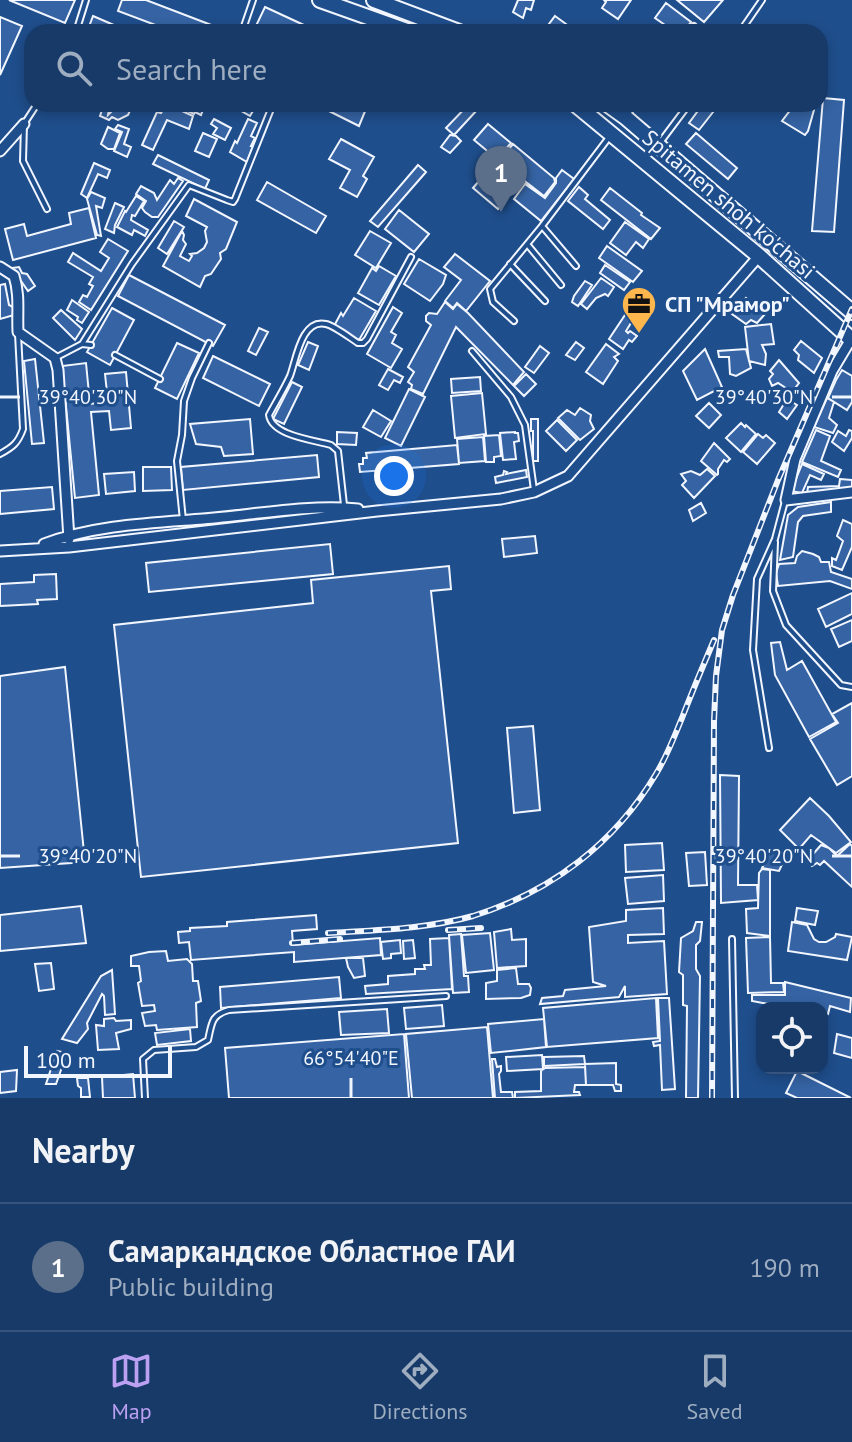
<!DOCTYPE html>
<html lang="en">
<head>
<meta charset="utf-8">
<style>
	:root { --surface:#173a69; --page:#20416f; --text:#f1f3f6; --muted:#9eadc0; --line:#36547d; --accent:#bca0f2 }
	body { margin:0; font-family:"PT Sans",sans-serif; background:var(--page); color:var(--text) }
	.controls { position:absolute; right:24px; bottom:24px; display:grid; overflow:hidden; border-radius:16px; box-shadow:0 4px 12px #0003 }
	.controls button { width:72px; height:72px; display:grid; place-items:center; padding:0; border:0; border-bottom:2px solid var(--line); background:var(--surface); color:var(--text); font:40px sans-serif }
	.scale { position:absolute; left:24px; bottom:20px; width:148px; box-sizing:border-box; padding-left:8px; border:4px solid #f2f6ff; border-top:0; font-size:22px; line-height:28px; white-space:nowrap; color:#f2f6ff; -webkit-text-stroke:6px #1f4e8c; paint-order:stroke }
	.you { position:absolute; left:394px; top:476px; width:28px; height:28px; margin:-20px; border:6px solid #fff; border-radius:50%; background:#1a73e8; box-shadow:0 0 0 12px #1a73e833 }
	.badge { display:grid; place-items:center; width:52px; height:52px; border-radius:50%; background:var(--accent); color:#fff; font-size:26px; font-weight:700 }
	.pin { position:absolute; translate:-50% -66px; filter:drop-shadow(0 2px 4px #0008) }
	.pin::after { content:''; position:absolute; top:42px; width:28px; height:24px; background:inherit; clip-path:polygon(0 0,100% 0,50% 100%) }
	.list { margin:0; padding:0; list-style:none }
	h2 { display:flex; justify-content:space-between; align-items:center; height:104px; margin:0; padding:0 32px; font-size:34px }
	h2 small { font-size:26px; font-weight:400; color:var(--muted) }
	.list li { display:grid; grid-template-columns:52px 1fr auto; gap:24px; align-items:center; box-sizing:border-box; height:128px; padding:0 32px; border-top:2px solid var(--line) }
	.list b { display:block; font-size:30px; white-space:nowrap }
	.list p { margin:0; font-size:26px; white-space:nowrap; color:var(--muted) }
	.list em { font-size:26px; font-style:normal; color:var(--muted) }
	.icon { flex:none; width:44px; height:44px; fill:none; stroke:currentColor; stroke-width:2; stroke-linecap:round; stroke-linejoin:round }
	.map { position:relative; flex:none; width:852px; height:1098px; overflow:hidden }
	.search { position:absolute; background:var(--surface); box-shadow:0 4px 12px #0003; left:24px; right:24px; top:24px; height:88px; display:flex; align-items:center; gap:20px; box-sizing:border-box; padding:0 28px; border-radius:24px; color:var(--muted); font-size:30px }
	.sheet { height:232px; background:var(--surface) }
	nav { display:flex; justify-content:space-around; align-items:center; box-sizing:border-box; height:112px; border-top:2px solid var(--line); background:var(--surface); font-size:22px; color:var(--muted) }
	nav a { display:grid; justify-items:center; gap:4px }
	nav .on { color:var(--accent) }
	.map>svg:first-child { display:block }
	.building { fill:#3563a3; stroke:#f2f6ff; stroke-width:2 }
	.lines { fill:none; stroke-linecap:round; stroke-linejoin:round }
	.lane-casing { stroke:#f2f6ff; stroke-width:8 }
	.street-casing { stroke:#f2f6ff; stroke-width:13 }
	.primary-casing { stroke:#f2f6ff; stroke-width:18 }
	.lane { stroke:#1f4e8c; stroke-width:4 }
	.street { stroke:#1f4e8c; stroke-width:9 }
	.primary { stroke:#1f4e8c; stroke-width:14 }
	.rail-casing { stroke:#f2f6ff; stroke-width:6 }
	.rail { stroke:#1f4e8c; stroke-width:3; stroke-dasharray:9; stroke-linecap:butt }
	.ticks { fill:none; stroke:#f2f6ff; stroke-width:3 }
	.labels { text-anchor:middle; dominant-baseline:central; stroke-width:6; stroke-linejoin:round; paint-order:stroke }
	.street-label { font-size:22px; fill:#f2f6ff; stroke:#1f4e8c }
	.poi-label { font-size:22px; font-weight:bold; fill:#f2f6ff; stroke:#1f4e8c; text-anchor:start }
	.ticks-label { font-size:20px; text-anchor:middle; fill:#f2f6ff; stroke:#1f4e8c; stroke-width:6; stroke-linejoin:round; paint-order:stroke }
</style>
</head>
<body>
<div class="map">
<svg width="852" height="1098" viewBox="0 0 852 1098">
	<rect width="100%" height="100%" fill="#1f4e8c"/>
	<path class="building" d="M9 0H75L65 23Z
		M122 0H146L227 31 174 32 118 11Z
		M518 0H534L531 10 526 8 523 18 513 12Z
		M604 0H631L618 19 602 8 606 2Z
		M677 0H723L704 22Z
		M666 3 691 22 683 32H675L655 18Z
		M265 7 319 32H259L254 30Z
		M93 16 130 32H87Z
		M555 16 577 32H543Z
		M0 17 22 26 0 75Z
		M823 98 844 100 834 232 812 231Z
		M104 104H110L108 115 119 104H133L128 115 118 120 112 117 109 120 100 116Z
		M167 104 193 116 189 129 167 120 153 150 142 145 157 112 161 113Z
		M178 104H199L204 107 201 115 195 112 194 114 177 106Z
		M229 104H257L250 116Z
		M315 104H368L359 126Z
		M469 104H473L478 109 454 135 446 128Z
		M703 104H713L717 107 699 130 689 123Z
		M795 104H806L814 110 808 131 805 135 782 121Z
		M214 119 231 128 225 140 213 134 217 128 211 124Z
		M248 119 257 123 251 136 255 138 251 146H253L247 162 230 152 235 141 237 143Z
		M488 124 511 143 497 159 474 140Z
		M118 125 129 129 124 144 131 147 127 157 114 151 122 132 115 129Z
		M108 127 120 133 114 149H108L101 144Z
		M203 133 217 139 209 157 195 151Z
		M696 133 737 168 728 179 686 144Z
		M450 135 456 136 461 141 450 153 441 147Z
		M341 139 374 157 363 176 367 179 357 197 340 188 350 170 329 159Z
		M513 144 554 178 555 182 544 196 499 161Z
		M158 155 209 180 205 189 153 164Z
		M94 163 110 170 107 178 98 174 87 198 81 194Z
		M418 165 426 172 378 227 370 221Z
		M504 167 512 174 508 179 511 181 505 188 494 179Z
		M562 170 574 179 541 221 514 199 525 184 545 198 556 183V178Z
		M485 174 510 194 498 209 473 188Z
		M178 178 183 181 158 217H152L145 212 142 208 146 201 136 194 141 186 154 193 157 200 170 180 174 184Z
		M267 182 326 216 316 233 257 200Z
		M579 187 588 195 585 199 610 220 603 229 568 201Z
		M610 188 642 213 641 215 660 228 651 239 601 200Z
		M91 192 105 198 102 208 96 206 101 236 97 235 87 199Z
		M136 196 144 201 135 216 132 215 131 220 148 230 145 236 134 230 132 235 117 227 125 211 126 212Z
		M194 199 237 222 226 249 220 253 221 259 211 274 205 276 200 287 163 266 182 231 184 235 183 240 186 244 180 256 189 261 192 256 190 254 197 253 204 248 207 242 205 231 207 227 186 216Z
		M115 203 124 207 115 225 114 233 105 229Z
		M89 208 96 238 13 260 5 229 24 224 27 236 71 224 69 213Z
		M399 210 429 234 414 252 385 229Z
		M174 221 184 227 167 254 158 248Z
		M625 222 649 239 643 248 636 242 626 255 610 243Z
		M370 231 391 243 376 268 355 255Z
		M108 239 128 251 91 310 79 302 83 295 87 297 93 286 89 284 93 277 68 262 73 253 101 271 109 258 100 252Z
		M607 246 642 271 633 282 599 258Z
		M455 254 490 281 466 311 457 303 453 308 445 301 461 280 444 267Z
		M419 259 446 275 443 284 430 301 404 284Z
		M605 265 630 282 624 290 600 273Z
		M379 266 396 276 379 305 358 293 372 268 376 271Z
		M19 267 22 273 27 274 35 286 28 291 12 268Z
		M129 275 225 325 213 346 118 296Z
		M601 278 614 287 608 296 605 294 596 298 587 309 581 304Z
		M585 281 592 285 578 306 572 302 574 296Z
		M5 284 9 305 13 307 14 315 0 319V285Z
		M637 297 653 308 639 328 631 323 626 331 628 333 630 331 637 336 632 342 629 340 623 349 609 339Z
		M354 298 376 311 359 340 334 326 341 313 343 316Z
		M746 298 765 314 757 323 751 320 746 324 732 314Z
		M72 300 89 312 82 323 77 320 78 317 67 310Z
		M445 302 453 309 457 304 468 313 524 372 513 385 456 327 423 394 411 389 412 385 408 382 414 372 408 367 431 325 426 321V316L429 313 437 314Z
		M393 307 402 313 391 332 396 335 392 343 402 349 391 368 367 354Z
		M112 308 134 320 110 365 87 352Z
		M61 310 82 329 75 340 53 318Z
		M771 324 774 344 762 345 766 354 765 365 749 361 745 327Z
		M259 328 268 332 256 355 248 351Z
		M801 341 822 358 814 373 798 360 799 355 794 350Z
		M308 342 318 346 309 370 298 365Z
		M576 342 584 348 575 360 566 355Z
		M177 343 199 353 177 399 155 388Z
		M606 344 619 354 614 357 618 361 603 384 586 372Z
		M540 346 549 353 534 373 525 367Z
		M705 349 722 387 697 400 683 371Z
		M746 349 751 368 736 376 730 374 729 357H719L718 351Z
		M213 356 270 384 259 406 203 378Z
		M35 359 44 443 32 444 24 361Z
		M779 360 799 383 792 392 778 383 772 386 769 379 773 374 770 371Z
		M86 363 90 404 108 402 105 374 126 372 131 428 111 430 109 411 91 412 99 495 75 498 62 366Z
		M388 369 403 377 400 383 394 380 388 390 379 385Z
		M842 370 852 376V402L847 410 828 398 836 380Z
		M526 374 536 384 524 396 514 386Z
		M480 377 481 391 452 393 451 379Z
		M292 382 302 387 284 424 273 419Z
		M409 389 425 397 401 446 385 438Z
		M482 393 486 434 455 438 451 396Z
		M827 398 834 402 829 418 837 425 833 433 814 427Z
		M787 399 797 405 787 419 779 412Z
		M709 403 721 415 709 428 696 416Z
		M580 408 591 415 590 421 594 429 580 440 558 418 567 410 575 415Z
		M373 410 391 421 381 437 363 427Z
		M250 419 253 454 224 456 221 447 196 444 190 424Z
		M531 419H538V461H533V431H531Z
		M557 420 577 440 566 451 546 431Z
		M741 423 745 427 746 425 756 434 741 452 726 438Z
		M816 430 830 436 821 461 841 470 838 477 802 462Z
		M849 430 852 431V438L844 451 832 442 838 431 846 436Z
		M337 432 357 433 356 445 337 444Z
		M515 432V433H518L519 441 514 442 516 459 503 460 500 433Z
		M758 434 763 438 766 435 775 443 757 464 743 452Z
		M499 435 501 456 494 457V462H486L484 436Z
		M483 437 485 461 459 463 457 439Z
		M714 443 730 459 727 462 724 460 718 469V474L717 475 701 461Z
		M457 445 459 464 360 472 359 464H363V458H367L366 453Z
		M317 455 319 477 183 490 181 467Z
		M802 464 824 474 821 480 810 475 802 493 791 491Z
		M143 467H171L172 490 143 491Z
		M707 469 715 476 694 498 682 485 686 481 681 474 691 471 700 475Z
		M526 470 527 477 496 483 495 477 503 475 504 471 507 472 506 474Z
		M134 472 135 491 106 494 104 474Z
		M840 479 852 480V488L807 494 808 487 839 486Z
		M52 487 54 509 0 514V491Z
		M831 502V512L803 516 798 522 793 557 780 560 788 515 798 507Z
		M701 503 706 513 693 521 689 510Z
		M843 520 852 524V547L842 570 832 566V558L836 560 843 541 837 536Z
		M535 536 537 553 504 557 502 539Z
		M330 544 333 574 149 592 146 563Z
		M802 551 813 554 819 557 821 562H829L831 572 852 579V589L830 581 778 586 776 573 779 564 795 563 797 556Z
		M449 566 451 589 431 591 458 843 141 877 114 625 313 603 311 580Z
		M56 574 57 599 37 600 38 604 0 606V584L34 582V575Z
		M852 593V614L826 627 818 609Z
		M852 620V641L839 647 831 629Z
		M780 642 787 670 802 661 836 722 809 737 775 675 771 643Z
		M65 667 85 862 0 868V676Z
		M852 703V776L837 785 810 739 838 723 832 714Z
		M533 726 540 810 514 813 507 728Z
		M720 775 739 776 738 885H757L758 900 721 903Z
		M810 798 829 816 851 842 836 853 811 835 799 849 780 830Z
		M662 843 664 870 626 872 625 845Z
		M850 844 852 846V887L824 861 820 865 817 863 812 866 807 861 821 845 829 848 837 856Z
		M771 850 786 856 779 871 762 868Z
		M705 852 707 885 689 886 686 853Z
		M762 869 770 870V936L747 933 746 909 758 908 759 873Z
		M663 875 664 901 628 904 625 878Z
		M81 906 86 943 0 951V915Z
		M663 908 664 934 628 935V943L664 941 667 994 625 997V986L619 997 540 1004 542 998 563 996 565 990 606 986 593 982 589 927 626 921V910Z
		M797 908 818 911 815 925 795 921Z
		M316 915 317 929 292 931 293 945 380 938 381 955 294 962V952L191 960 189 942 179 943 178 932 190 931V928L227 926V922Z
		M696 922H702L700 941 696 945V969L700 976 698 1098H686L687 1006 683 1005V975L679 972 681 938 693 931Z
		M792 922 807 925 814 939 819 942H826L835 937 836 934 852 937 847 960 788 951Z
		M511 929 512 940 526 939V966L497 968 494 932Z
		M490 933 494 970 466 973 462 935Z
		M461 934 464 976H468L469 992 453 993 449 935Z
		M770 937 771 983H783L784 992 748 993 746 938Z
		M449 938 452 989 366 994 365 986 388 984V976L415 974V969H425L424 965H431L430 939Z
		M400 940 401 953 391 954V958L383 959 381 942Z
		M413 940 415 958 404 959 403 941Z
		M166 951 168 961 187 959 192 964 193 981H198L201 1001 196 1003 197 1027 157 1030 156 1025 145 1026 142 1013 155 1011 154 1005 142 1006 138 983 141 981 139 966H131V956L149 952Z
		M346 958H363L365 976 354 978 348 967Z
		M51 963 54 989 39 991 35 964Z
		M516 968 518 984H529L531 988 530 995 521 998 486 999V983L497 981V970Z
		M112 970 115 1014 105 1015 104 996 102 994 87 1023 88 1029 77 1043 62 1039 101 976Z
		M339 977 341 998 221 1008 220 987Z
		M785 982 851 998 850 1012 830 1006 828 1014 822 1013V1008H791L752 1001V995H785Z
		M656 998 658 1038 547 1047 543 1008Z
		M658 998H669L675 1089 662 1090 660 1045 654 1046 653 1042 660 1041Z
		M442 1005 444 1026 406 1029 404 1008Z
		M387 1009 389 1033 341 1035 339 1012Z
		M114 1018 116 1021 131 1020V1029L116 1033 119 1049 98 1050 96 1025 104 1026V1019Z
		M544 1019 546 1047 491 1053 488 1024Z
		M487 1027 493 1098H412L406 1034Z
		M190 1029 191 1041 157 1045 155 1033Z
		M404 1034 409 1098H229L225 1048Z
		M837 1034 852 1038V1058L834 1053Z
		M57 1051 67 1053 56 1084H46Z
		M542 1055 543 1069 507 1071 506 1057Z
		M584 1056 585 1064 544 1066V1057Z
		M492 1059H495L497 1067 501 1066V1071L499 1074 501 1092H512L513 1098H495Z
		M616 1063V1084L621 1085V1091H615L613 1085H586L585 1064Z
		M585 1067 586 1085H575L574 1092H579L580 1095 515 1098V1092L541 1091V1071L545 1068Z
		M17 1070 16 1091 0 1093V1072Z
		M797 1071 851 1098H797L786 1093Z
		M133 1074 135 1098H103L102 1077Z
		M77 1078H88L90 1097H81V1088L78 1086Z"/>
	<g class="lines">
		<g class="lane-casing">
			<path id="lane" d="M76 32 86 0
				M242 32 253 0
				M690 32 694 26
				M740 32 762 0
				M37 104 24 124 23 161 47 209
				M627 115 635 104
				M659 144 689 104
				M542 226 576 266
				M527 244 561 285
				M510 264 545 301
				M514 321 493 302 490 289 542 226 610 136
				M82 344 132 264 189 185 227 200 233 202 235 199 273 104
				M472 351 511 397 525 425 534 490
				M115 355 160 379
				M57 357 82 344 91 345
				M0 454C13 447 18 443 23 429L18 334
				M344 505 338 451 331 445C314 440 272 436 269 415 276 402 284 389 290 376 296 361 301 318 326 324 335 326 350 338 358 343H363L367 339 411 257
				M183 520 177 461 182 435 184 401 192 378 209 343
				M775 542 773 591 786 625 841 685 852 687
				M769 748 753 650 757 579 775 539 785 501
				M732 939 735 1098
				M145 1098 143 1059 154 1050 196 1047 208 1040C212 1023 211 1015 229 1010L446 996"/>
		</g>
		<g class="street-casing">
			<path id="street" d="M0 151 24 124
				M0 267 14 276C20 295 17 312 18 332L55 358 58 370 69 539
				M851 339 832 371 795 459 786 500 852 492
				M44 544C94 525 151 523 203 519 254 515 307 504 358 509
				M0 551 69 547 377 511 501 499 534 492 568 476 759 256"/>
		</g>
		<g class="primary-casing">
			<path id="primary" d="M320 0 410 32
				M374 0 459 32
				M575 104 759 256 852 340
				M607 104 625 117 852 312"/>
		</g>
		<use href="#lane" class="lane"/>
		<use href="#street" class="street"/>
		<use href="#primary" class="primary"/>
		<g class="rail-casing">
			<path id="rail" d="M448 930 481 928
				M328 933C376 930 427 929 473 916 551 892 615 843 656 774 667 756 674 737 682 718 692 692 703 666 714 640
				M292 943 340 939
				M712 1098 714 721 716 676 722 630 733 595 778 480 852 309"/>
		</g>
		<use href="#rail" class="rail"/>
	</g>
	<path class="ticks" d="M0 397H20M832 397H852M0 856H20M832 856H852M351 1078V1098"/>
	<defs>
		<g id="office-pin" transform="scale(1.8)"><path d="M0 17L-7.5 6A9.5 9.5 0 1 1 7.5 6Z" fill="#ffb74d" stroke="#1f4e8c"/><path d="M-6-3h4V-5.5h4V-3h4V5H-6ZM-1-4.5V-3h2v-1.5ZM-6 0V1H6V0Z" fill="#111"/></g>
	</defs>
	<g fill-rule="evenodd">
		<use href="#office-pin" x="639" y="304"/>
	</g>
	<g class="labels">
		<g class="street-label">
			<text transform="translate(729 204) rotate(40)">Spitamen shoh ko'chasi</text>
		</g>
		<g class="poi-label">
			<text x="665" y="304">СП "Мрамор"</text>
		</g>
	</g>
	<g class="ticks-label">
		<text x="88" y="404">39°40'30"N</text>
		<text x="764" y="404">39°40'30"N</text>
		<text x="88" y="863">39°40'20"N</text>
		<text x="764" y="863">39°40'20"N</text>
		<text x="351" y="1065">66°54'40"E</text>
	</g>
</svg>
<div class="controls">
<button><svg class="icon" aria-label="locate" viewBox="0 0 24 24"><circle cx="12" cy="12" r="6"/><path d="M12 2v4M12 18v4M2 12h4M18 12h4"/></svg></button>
</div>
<div class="scale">100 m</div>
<div class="you"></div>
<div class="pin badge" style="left:501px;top:212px;background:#5c6f8a">1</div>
<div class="search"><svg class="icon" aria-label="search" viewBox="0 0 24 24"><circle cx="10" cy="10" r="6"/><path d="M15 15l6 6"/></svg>Search here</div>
</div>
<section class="sheet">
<h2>Nearby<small></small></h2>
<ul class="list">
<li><span class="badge" style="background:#5c6f8a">1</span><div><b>Самаркандское Областное ГАИ</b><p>Public building</p></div><em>190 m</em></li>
</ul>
</section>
<nav>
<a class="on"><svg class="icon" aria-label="map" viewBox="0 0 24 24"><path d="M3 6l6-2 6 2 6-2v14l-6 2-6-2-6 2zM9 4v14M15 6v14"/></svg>Map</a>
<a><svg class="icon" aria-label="directions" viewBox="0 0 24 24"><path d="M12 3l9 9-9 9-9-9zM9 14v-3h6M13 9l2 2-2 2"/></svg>Directions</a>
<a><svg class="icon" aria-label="saved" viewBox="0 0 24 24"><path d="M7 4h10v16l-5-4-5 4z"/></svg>Saved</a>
</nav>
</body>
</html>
